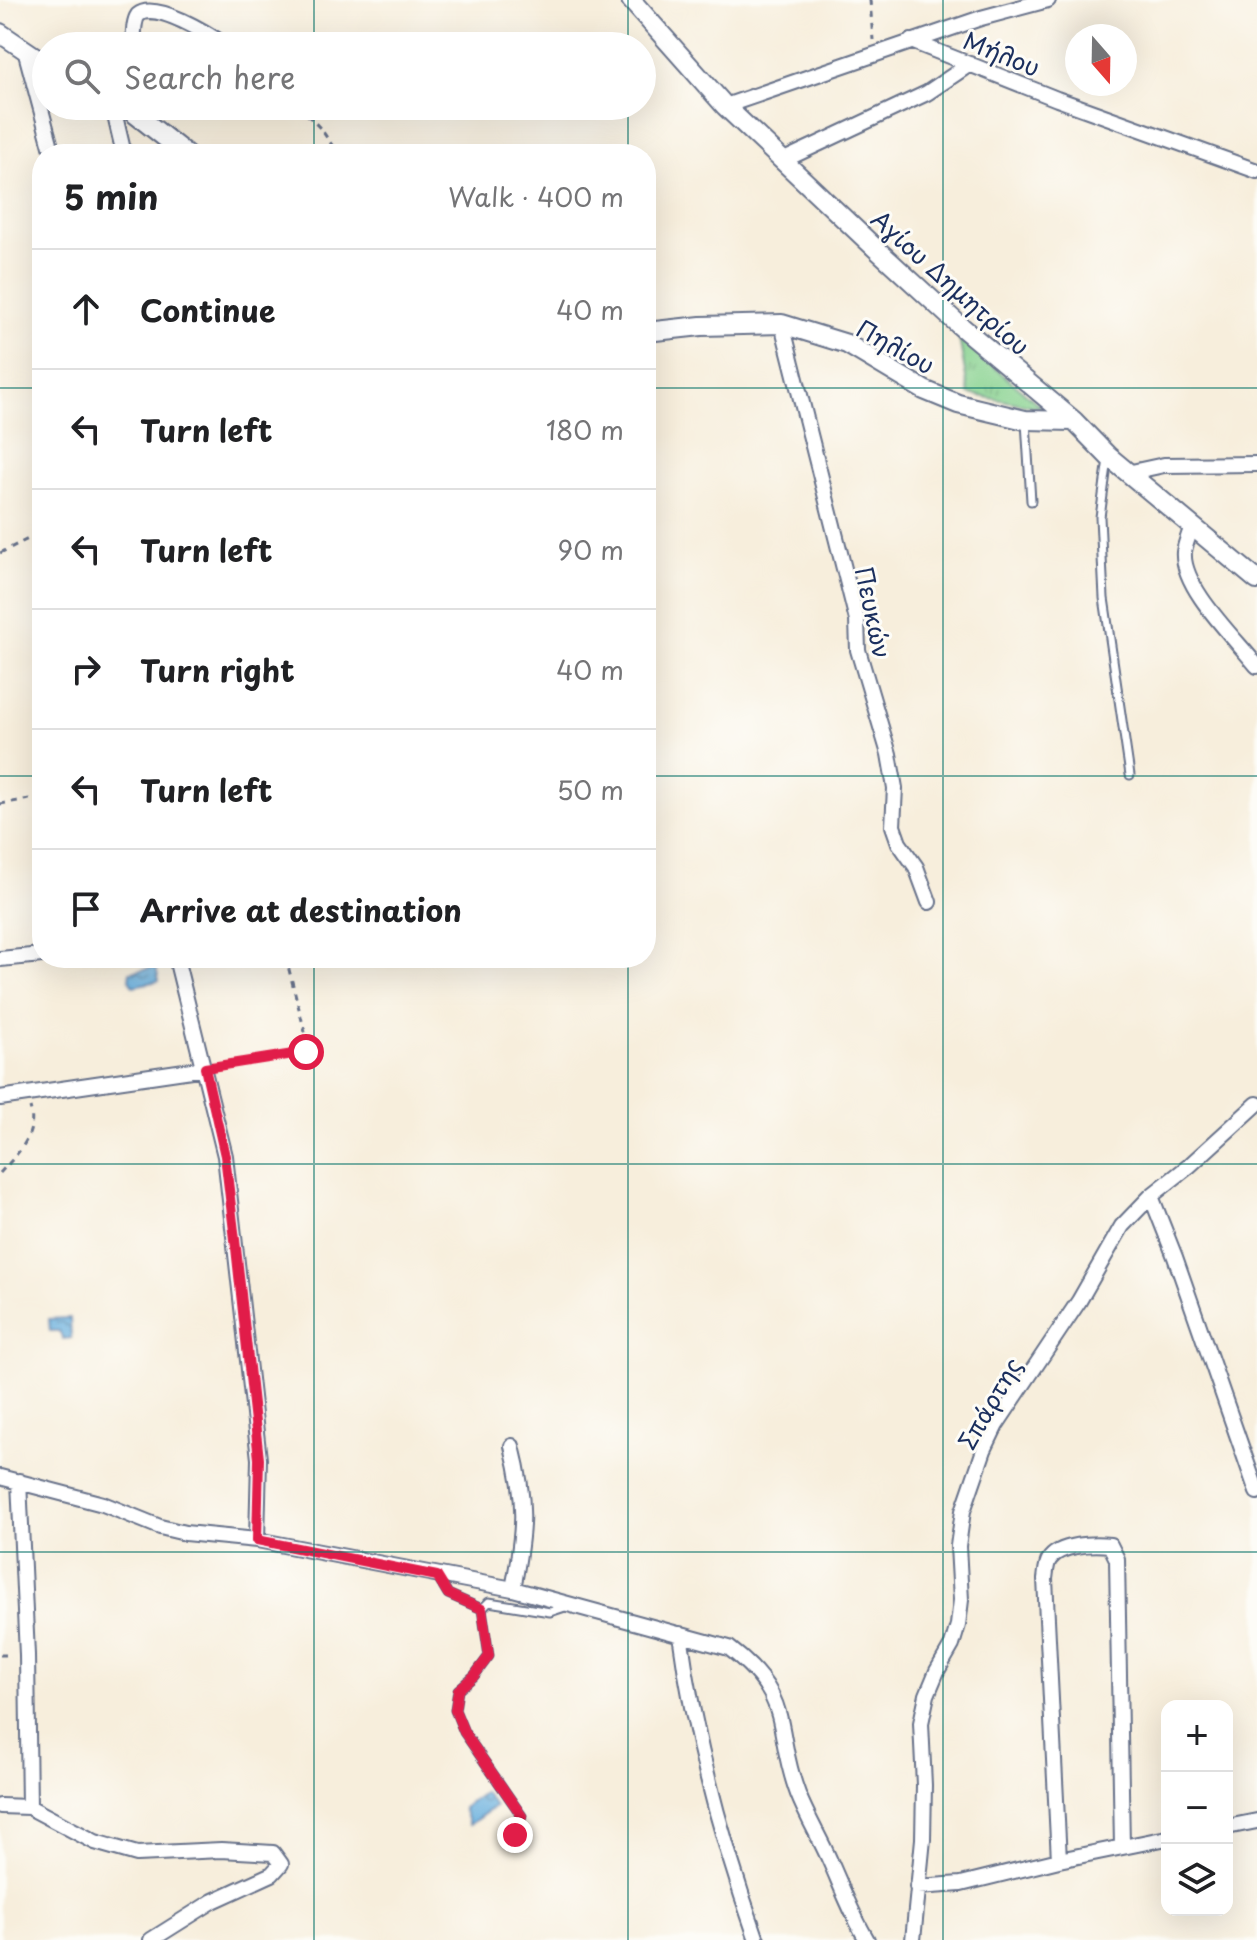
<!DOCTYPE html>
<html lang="en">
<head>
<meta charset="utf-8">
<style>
	:root { --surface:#fff; --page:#f2f2f2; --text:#202124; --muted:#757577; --line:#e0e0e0 }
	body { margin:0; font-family:"Playpen Sans",sans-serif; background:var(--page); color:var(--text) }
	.controls { position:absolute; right:24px; bottom:24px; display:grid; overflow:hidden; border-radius:16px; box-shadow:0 8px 32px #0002 }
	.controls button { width:72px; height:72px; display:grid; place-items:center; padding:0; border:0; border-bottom:2px solid var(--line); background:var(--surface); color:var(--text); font:40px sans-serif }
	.compass { position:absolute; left:1065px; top:24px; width:72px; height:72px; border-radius:50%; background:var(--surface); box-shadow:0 8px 32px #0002; rotate:160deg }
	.stop { position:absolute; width:24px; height:24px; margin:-18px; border:6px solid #e11d48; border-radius:50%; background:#fff }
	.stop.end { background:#e11d48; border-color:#fff; box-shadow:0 2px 8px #0008 }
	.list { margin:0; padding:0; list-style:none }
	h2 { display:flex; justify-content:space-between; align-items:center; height:104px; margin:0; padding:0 32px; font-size:34px }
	h2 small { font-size:26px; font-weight:400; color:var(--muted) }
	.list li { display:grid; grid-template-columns:52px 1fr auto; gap:24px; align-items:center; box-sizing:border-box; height:120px; padding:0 32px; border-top:2px solid var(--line) }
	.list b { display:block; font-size:30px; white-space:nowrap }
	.list em { font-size:26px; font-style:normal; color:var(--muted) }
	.icon { flex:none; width:44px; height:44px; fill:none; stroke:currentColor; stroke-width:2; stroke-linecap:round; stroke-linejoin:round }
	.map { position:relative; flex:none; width:1257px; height:1940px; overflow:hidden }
	.search { position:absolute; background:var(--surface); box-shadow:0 8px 32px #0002; left:32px; top:32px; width:624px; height:88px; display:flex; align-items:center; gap:20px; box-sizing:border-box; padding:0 28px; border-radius:44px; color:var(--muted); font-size:30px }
	.panel { position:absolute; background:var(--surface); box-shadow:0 8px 32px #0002; left:32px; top:144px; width:624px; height:824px; border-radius:32px }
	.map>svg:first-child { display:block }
	.grass { fill:url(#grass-tufts); stroke:#518076; stroke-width:2 }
	.water { fill:url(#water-ripples); stroke:#406e9e; stroke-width:2 }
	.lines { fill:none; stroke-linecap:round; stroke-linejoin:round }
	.service-casing { stroke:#68728a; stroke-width:11 }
	.minor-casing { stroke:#68728a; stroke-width:18 }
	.tertiary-casing { stroke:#68728a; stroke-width:22 }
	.path { stroke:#68728a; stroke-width:3; stroke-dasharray:6 6; stroke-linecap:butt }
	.service { stroke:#fff; stroke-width:7 }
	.minor { stroke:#fff; stroke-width:14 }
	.tertiary { stroke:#fff; stroke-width:18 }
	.route { stroke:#e11d48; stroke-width:10 }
	.grid { fill:none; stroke:#0f766e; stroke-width:2; stroke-opacity:0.55 }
	.labels { text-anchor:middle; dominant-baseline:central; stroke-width:6; stroke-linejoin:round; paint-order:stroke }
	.street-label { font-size:24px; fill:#1b2f5e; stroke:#fdfcf7 }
</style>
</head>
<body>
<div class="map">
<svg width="1257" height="1940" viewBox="0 0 1257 1940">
	<defs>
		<pattern id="grass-tufts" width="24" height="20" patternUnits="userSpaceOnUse" patternTransform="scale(2)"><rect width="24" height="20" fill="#87d28f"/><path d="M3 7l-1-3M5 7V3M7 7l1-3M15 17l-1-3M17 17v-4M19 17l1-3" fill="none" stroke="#6eab78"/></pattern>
		<pattern id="water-ripples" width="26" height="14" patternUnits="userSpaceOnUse" patternTransform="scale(2)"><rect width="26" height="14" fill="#66aedd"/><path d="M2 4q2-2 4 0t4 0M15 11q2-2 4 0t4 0" fill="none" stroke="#538eb6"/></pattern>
	</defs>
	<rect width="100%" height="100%" fill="#fdfcf7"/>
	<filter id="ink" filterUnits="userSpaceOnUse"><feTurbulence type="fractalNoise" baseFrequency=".0125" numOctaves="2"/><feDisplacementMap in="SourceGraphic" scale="16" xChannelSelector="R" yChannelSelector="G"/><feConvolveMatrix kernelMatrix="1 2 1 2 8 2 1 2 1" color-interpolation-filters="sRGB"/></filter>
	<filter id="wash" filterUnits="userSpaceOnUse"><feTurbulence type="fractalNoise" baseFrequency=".006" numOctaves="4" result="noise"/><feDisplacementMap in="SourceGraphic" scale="32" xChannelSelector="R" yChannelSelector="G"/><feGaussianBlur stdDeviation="1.8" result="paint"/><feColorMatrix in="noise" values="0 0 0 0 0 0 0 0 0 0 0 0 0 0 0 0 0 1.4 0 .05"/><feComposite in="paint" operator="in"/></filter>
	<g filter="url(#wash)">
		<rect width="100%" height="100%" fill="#f7eedc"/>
		<path class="grass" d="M959 338 1043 408 969 394Z"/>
		<path class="water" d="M156 967 159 981 133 986 129 979 130 972Z
			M70 1318 71 1338 63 1339 59 1331H50L49 1319Z
			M484 1792 495 1806 469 1825 463 1808Z"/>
	</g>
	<g filter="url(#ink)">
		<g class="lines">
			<g class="service-casing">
				<path id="service" d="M1026 422 1031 501
					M1108 459 1100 517 1104 598 1130 775
					M438 1577 448 1594 482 1609
					M515 1835 522 1816 464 1732 455 1710 458 1690 474 1676 489 1656 482 1609 489 1602 550 1612 568 1606"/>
			</g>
			<g class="minor-casing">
				<path id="minor" d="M911 41 1057 99 1257 171
					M133 46C134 37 133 22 138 15 155 0 210 35 226 46
					M25 50 53 154
					M116 106V120L124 154
					M725 106 981 18 1048 0
					M784 160 927 93 970 64
					M782 324 857 620 858 650 889 754 895 788 893 826 899 843 916 867 929 902
					M1127 473 1164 465 1257 464
					M1191 528C1189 536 1185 544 1184 552 1181 587 1235 638 1257 666
					M176 958 225 1156 259 1459 257 1540
					M0 959 42 955
					M0 1098 205 1068
					M1151 1196 1175 1257 1257 1492
					M512 1446C527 1504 524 1531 513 1589
					M0 1477 103 1504 160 1527 185 1533 257 1540 513 1589 729 1648C795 1698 773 1728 798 1794 807 1817 820 1838 830 1861 842 1888 852 1915 867 1940
					M19 1481 27 1655 29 1807
					M680 1634C694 1739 722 1841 757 1940
					M0 1806 29 1807 95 1842 137 1854 221 1850 273 1853 281 1864 272 1874 213 1901 151 1940
					M1227 1827 1257 1821
					M1059 1860 1045 1579C1046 1573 1046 1565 1049 1560 1059 1544 1094 1543 1110 1545L1117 1559 1122 1847
					M917 1887 961 1884 1059 1860 1167 1838
					M913 1940 923 1839 924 1785 921 1723 927 1695 937 1671 952 1645 958 1625 961 1600 958 1546 963 1511 984 1450 996 1425 1079 1301 1122 1226 1151 1196 1189 1166 1257 1104"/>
			</g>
			<g class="tertiary-casing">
				<path id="tertiary" d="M631 0 725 106 873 246 958 324 1074 421 1108 456 1257 580
					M0 33 46 64
					M125 106 186 154
					M646 332 701 326 782 324 847 344 924 390 958 404 1025 420 1074 421"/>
			</g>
			<path class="path" d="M870 0 873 40
				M299 106 321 129 338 154
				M0 553 42 532
				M0 804 42 797
				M219 1066 306 1052 307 1040 286 958
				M0 1173C17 1154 38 1135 30 1108
				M0 1655H12"/>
			<use href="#service" class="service"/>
			<use href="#minor" class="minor"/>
			<use href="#tertiary" class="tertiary"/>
		</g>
	</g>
	<g class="lines" filter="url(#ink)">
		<path class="route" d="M306 1052 205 1068 225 1156 236 1248 259 1459 257 1540 437 1576 448 1594 482 1609 489 1656 474 1676 458 1690 455 1710 464 1732 522 1816 515 1835"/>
	</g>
	<path class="grid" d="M314 0V46M628 0V46M943 0V1940M314 106V154M628 106V154M0 388H42M646 388H1257M0 776H42M646 776H1257M314 958V1940M628 958V1940M0 1164H1257M0 1552H1257"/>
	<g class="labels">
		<g class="street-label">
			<text transform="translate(1002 53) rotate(22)">Μήλου</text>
			<text transform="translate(951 282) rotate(42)">Αγίου Δημητρίου</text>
			<text transform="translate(896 346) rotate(29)">Πηλίου</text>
			<text transform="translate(874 612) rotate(78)">Πευκών</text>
			<text transform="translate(989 1403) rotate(-60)">Σπάρτης</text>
		</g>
	</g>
</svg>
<div class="controls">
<button>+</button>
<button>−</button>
<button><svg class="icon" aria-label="layers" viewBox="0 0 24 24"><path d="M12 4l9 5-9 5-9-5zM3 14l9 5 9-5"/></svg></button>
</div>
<svg class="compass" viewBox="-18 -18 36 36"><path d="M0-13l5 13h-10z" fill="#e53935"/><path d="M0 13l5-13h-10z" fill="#757577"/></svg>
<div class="stop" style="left:306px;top:1052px"></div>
<div class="stop end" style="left:515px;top:1835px"></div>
<div class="search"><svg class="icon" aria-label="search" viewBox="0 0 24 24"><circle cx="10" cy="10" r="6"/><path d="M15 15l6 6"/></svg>Search here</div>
<section class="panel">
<h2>5 min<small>Walk · 400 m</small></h2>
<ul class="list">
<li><svg class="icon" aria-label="ahead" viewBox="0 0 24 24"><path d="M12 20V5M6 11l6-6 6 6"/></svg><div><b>Continue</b></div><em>40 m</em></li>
<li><svg class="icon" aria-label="left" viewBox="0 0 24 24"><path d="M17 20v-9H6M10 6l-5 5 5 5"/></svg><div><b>Turn left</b></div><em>180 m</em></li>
<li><svg class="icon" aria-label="left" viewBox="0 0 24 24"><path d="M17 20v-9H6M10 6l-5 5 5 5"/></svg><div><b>Turn left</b></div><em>90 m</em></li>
<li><svg class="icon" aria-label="right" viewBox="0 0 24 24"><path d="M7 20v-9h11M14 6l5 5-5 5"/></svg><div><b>Turn right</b></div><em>40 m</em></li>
<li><svg class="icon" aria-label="left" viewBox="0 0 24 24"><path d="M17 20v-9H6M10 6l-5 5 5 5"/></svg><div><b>Turn left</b></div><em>50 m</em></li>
<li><svg class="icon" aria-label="arrive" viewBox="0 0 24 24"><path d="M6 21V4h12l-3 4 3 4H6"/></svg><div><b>Arrive at destination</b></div></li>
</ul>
</section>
</div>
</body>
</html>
